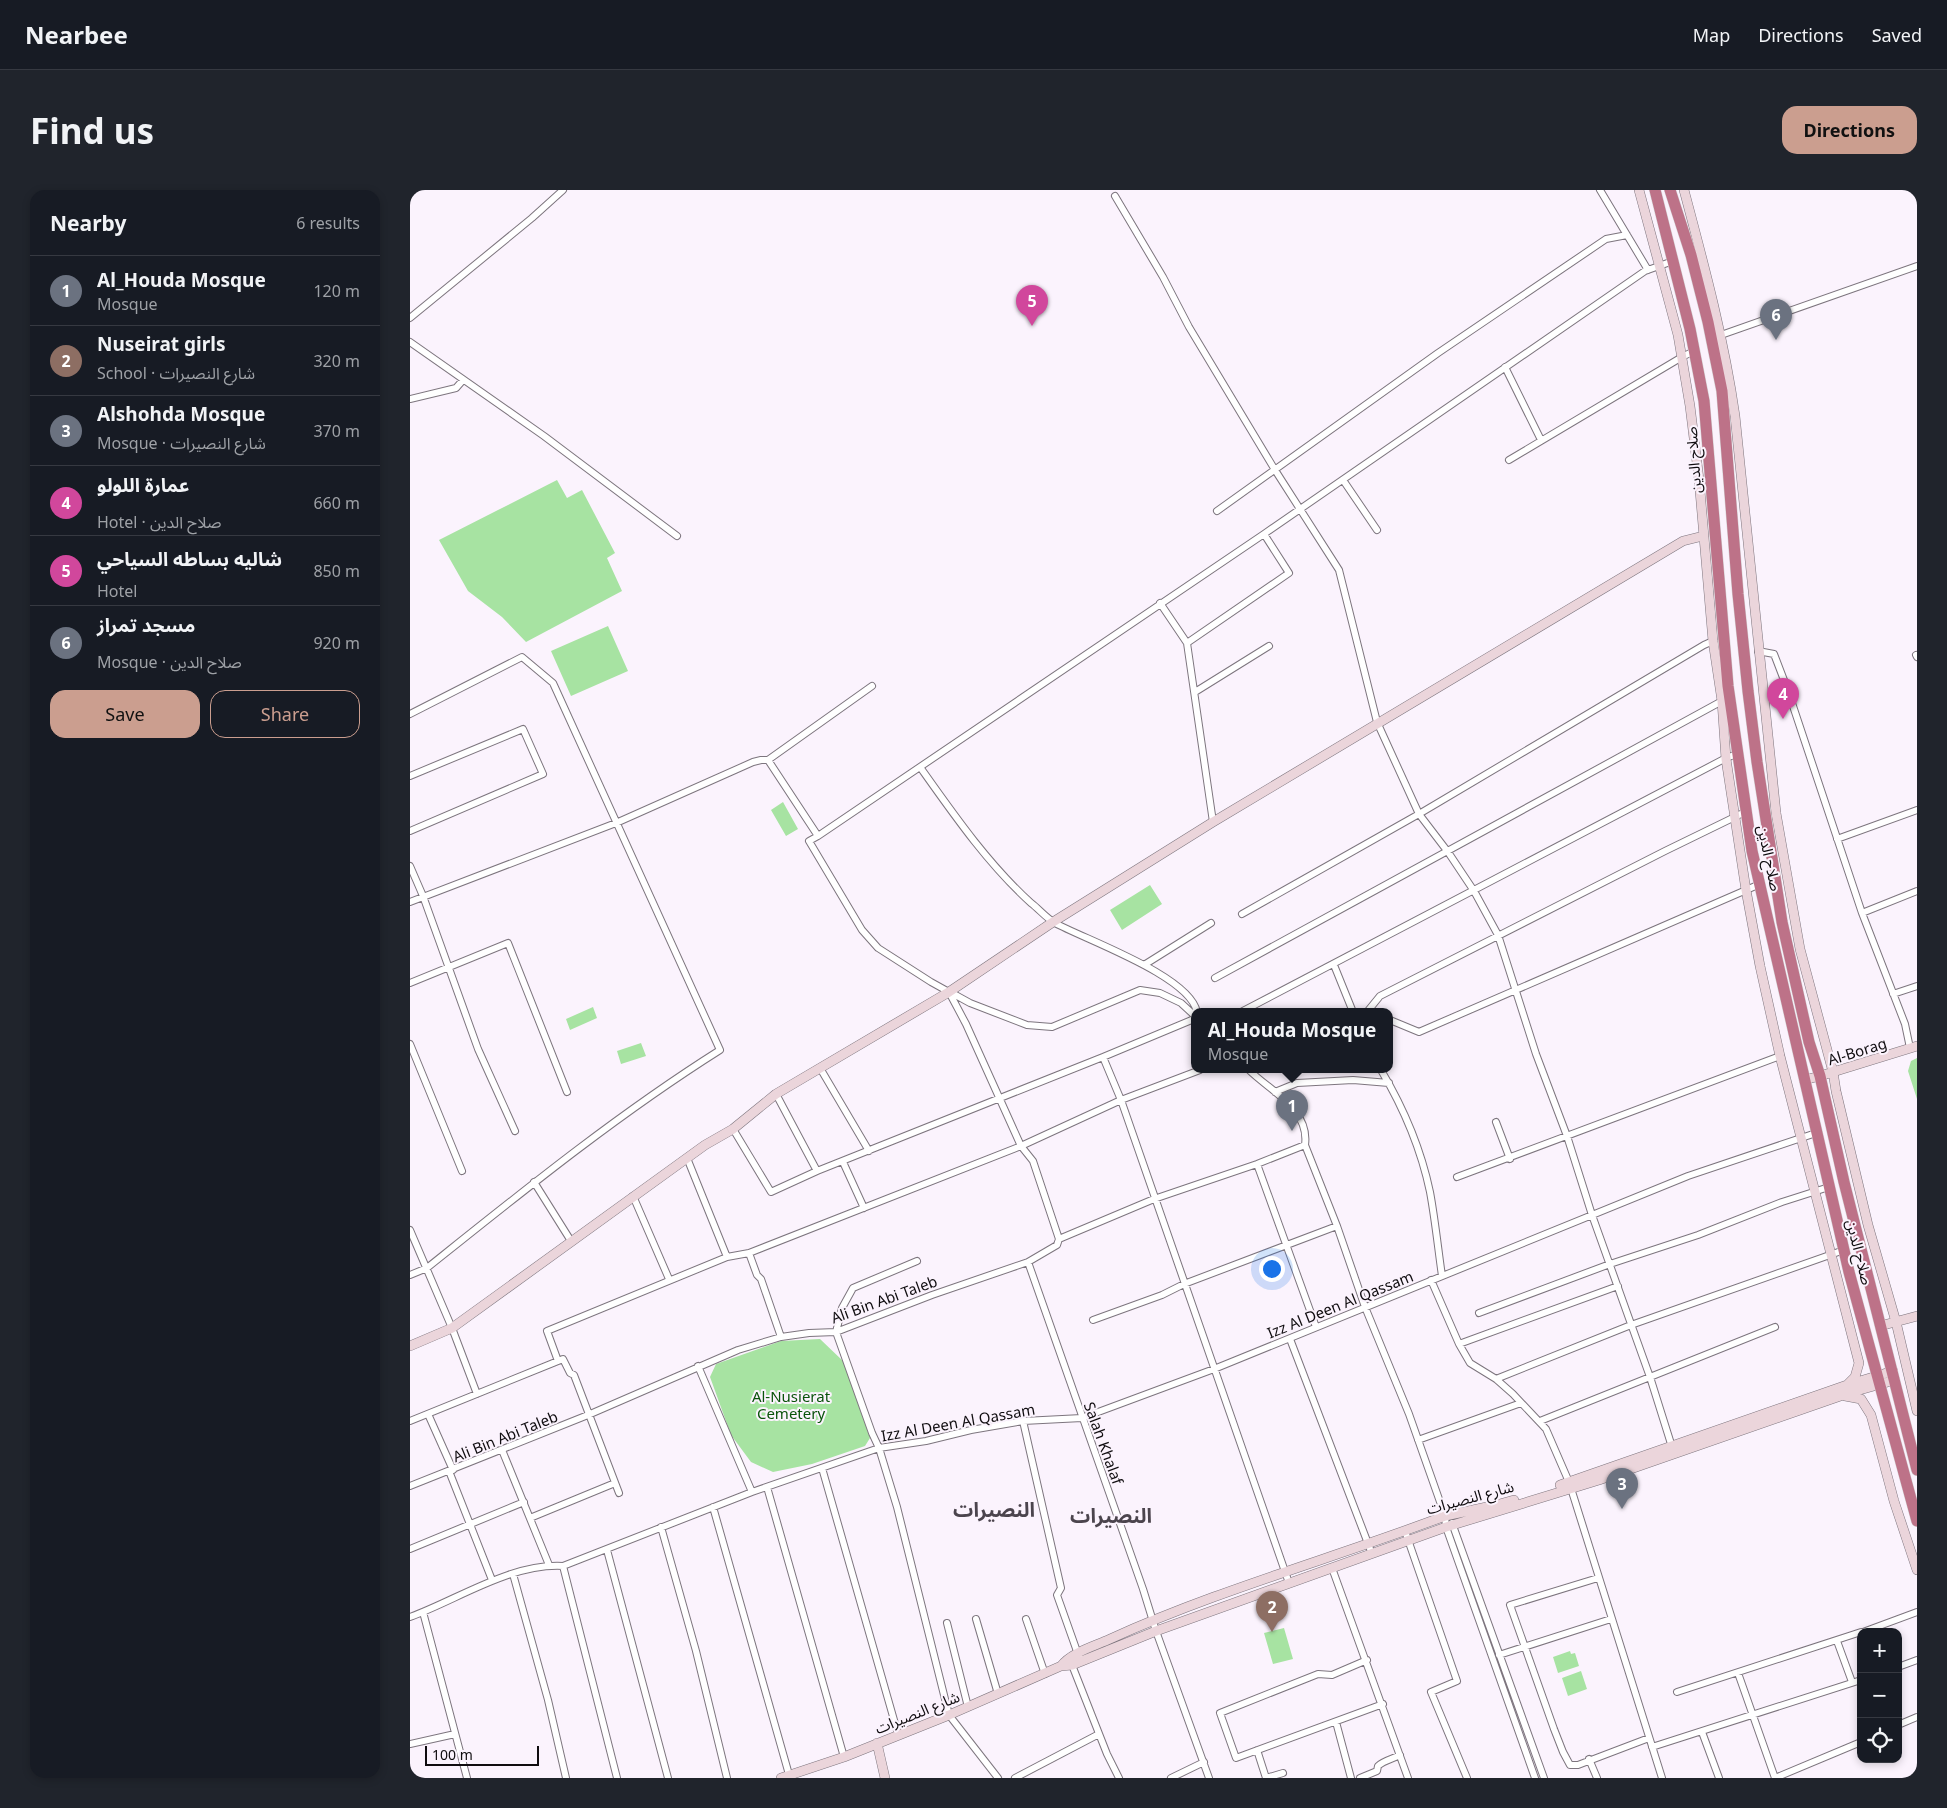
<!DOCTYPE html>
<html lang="en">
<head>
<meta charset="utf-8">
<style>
	:root { --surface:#171b24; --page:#20242c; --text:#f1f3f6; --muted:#9ea1a6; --line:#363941; --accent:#cb9e8f }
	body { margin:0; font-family:"Noto Sans","Noto Sans Arabic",sans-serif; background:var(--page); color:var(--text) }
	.controls { position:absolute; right:15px; bottom:15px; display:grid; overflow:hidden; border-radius:10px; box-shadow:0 2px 8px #0003 }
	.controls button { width:45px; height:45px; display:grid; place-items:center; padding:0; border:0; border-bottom:1px solid var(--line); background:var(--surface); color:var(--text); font:25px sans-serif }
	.scale { position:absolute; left:15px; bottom:12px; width:114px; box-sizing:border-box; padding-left:5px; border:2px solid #0f0c0f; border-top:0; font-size:14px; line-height:18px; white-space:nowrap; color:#0f0c0f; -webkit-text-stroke:4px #fbf3fd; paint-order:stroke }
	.you { position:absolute; left:861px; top:1078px; width:18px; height:18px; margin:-12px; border:4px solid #fff; border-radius:50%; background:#1a73e8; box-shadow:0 0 0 8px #1a73e833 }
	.badge { display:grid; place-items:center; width:32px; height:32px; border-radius:50%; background:var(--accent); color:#fff; font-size:16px; font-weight:700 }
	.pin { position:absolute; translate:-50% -41px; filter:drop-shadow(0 1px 2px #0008) }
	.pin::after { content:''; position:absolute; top:26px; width:18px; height:15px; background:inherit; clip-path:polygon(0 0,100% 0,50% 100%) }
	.popup { position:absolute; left:781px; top:818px; width:202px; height:65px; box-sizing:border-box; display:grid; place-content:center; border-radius:10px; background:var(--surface); filter:drop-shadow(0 1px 4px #0005); font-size:16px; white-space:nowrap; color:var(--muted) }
	.popup b { font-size:19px; color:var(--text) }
	.popup::after { content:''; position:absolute; left:50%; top:100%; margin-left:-10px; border:10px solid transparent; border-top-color:var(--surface) }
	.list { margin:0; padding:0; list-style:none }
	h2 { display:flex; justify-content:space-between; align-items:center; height:65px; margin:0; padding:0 20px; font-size:21px }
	h2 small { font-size:16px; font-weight:400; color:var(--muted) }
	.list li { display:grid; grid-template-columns:32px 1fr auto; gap:15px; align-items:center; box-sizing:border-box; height:70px; padding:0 20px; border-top:1px solid var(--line) }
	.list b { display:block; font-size:19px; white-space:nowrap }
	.list p { margin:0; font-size:16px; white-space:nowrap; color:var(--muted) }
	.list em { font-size:16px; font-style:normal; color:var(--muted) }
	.actions { display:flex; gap:10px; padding:15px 20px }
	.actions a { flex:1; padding:11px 0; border:1px solid var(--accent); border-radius:15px; text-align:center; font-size:18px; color:var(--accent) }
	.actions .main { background:var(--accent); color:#111 }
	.icon { flex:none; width:28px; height:28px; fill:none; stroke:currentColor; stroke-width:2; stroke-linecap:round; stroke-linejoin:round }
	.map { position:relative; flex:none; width:1507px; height:1588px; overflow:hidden; border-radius:15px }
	header { display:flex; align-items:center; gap:30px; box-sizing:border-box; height:70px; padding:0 25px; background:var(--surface); border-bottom:1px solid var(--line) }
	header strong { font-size:24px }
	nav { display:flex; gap:28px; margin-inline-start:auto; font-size:18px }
	.intro { display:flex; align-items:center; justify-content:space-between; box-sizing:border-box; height:120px; padding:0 30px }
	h1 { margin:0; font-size:35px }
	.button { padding:12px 22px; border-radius:15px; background:var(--accent); color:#111; font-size:18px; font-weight:700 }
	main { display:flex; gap:30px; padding:0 30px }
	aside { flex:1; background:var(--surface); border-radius:15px; box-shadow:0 2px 8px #0003 }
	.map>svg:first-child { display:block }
	.green { fill:#a7e3a2 }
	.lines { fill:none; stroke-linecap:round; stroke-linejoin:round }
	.street-casing { stroke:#7d757e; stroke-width:8 }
	.secondary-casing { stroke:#7d757e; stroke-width:10 }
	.highway-casing { stroke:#d4d3d4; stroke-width:12 }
	.street { stroke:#fff; stroke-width:6 }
	.secondary { stroke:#ebd5db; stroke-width:9 }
	.highway { stroke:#bd7288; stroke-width:11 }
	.labels { text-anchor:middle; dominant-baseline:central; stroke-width:4; stroke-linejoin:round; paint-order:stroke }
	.street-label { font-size:15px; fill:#0f0c0f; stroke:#fbf3fd }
	.park-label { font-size:15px; fill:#0a530b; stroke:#fbf3fd }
	.district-label { font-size:20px; font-weight:bold; fill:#4b444d; stroke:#fbf3fd }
</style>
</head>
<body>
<header>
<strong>Nearbee</strong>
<nav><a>Map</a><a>Directions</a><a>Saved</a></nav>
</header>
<div class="intro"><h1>Find us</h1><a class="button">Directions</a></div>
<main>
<aside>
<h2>Nearby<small>6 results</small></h2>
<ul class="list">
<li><span class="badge" style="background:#6b7280">1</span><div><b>Al_Houda Mosque</b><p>Mosque</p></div><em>120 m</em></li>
<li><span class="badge" style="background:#8d6e63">2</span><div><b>Nuseirat girls</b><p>School · شارع النصيرات</p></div><em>320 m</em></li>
<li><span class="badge" style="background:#6b7280">3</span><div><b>Alshohda Mosque</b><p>Mosque · شارع النصيرات</p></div><em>370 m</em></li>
<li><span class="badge" style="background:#d1479c">4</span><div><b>عمارة اللولو</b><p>Hotel · صلاح الدين</p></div><em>660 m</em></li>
<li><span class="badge" style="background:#d1479c">5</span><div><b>شاليه بساطه السياحي</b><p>Hotel</p></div><em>850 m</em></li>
<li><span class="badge" style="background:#6b7280">6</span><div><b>مسجد تمراز</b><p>Mosque · صلاح الدين</p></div><em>920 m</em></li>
</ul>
<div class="actions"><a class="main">Save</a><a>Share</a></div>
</aside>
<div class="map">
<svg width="1507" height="1588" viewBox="0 0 1507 1588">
	<rect width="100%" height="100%" fill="#fbf3fd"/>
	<path class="green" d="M147 290 157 308 172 300 205 363 197 368 212 401 116 452 92 427 58 401 29 350Z
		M198 436 218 481 161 506 141 461Z
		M373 612 388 639 376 646 361 620Z
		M740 695 752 714 712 740 700 720Z
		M183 817 187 828 160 840 156 829Z
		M231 853 236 866 211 874 207 861Z
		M1507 868V909L1498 881 1501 871Z
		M410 1149 433 1171 460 1248 455 1256 402 1274 363 1282 341 1272 321 1245 300 1187 306 1174 371 1151Z
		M874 1438 883 1469 863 1474 854 1443Z
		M1160 1461 1161 1464 1165 1463 1169 1476 1148 1483 1143 1467Z
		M1171 1481 1177 1499 1158 1506 1152 1488Z"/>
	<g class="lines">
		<g class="street-casing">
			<path id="street" d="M1190 0 1238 80
				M705 6 753 87 779 137 865 280 929 380 967 532 1009 624 1038 662 1064 701 1088 745 1126 864 1157 946 1182 1025 1240 1187 1262 1257
				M0 128 122 28 153 0
				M1311 145 1507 76
				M0 152 134 246 267 346
				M1095 177 1131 250
				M0 209 46 198 53 190
				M1099 270 1272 167 1284 161
				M933 290 967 340
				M807 321 1028 163 1196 49 1217 45
				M750 413 777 453 803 632
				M777 453 879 383 854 344
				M1348 461 1364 464 1377 498 1452 723 1495 834 1500 858
				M1506 465 1507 467
				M785 502 859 456
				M0 524 112 467 143 493 310 860C207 925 112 1002 17 1078L0 1085
				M358 570 462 496
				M510 577C544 625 578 674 621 713 629 719 636 728 645 733 676 750 780 786 787 822
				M0 586 113 539 133 584 0 641
				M408 646 854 344 1235 81 1263 71
				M1427 649 1507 620
				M0 676 13 706 68 859 105 941
				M0 712 206 633 343 572 351 570H358L408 646 399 651 452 740 468 758 521 792 539 802 556 834 611 956 623 971 649 1049
				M1452 723 1507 701
				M832 724 1009 624 1294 455 1303 451
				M734 775 801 733
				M924 775 943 822
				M805 788 1312 511
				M0 793 98 753 157 902
				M540 802 560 813 617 835 642 837 730 800 750 803 771 813 784 825
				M1483 804 1507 796
				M831 822 1316 568 1327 564
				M957 822 970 806 1255 661 1335 622
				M980 830 1009 842 1350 694
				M0 854 52 981
				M693 867 711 910 879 1393
				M410 878 459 961
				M839 880C860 901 900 919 895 955L927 1036 955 1117 999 1224 1035 1326 1036 1337 1125 1588
				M971 880C993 917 1011 959 1020 1002 1025 1029 1028 1058 1032 1086
				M865 902 887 893 943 890 979 893
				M366 904 407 981
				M1086 932 1100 969
				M323 939 361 1002 407 981 693 867 784 829
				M277 968 317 1067
				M433 972 454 1018
				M847 974 906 1137
				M1047 987 1370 866
				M124 992 161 1051
				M223 1006 259 1089
				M0 1040 42 1138 67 1204
				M339 1063 347 1085 351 1089 371 1147
				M507 1071 443 1098 432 1118 426 1142 462 1243 469 1258 487 1317 539 1525 588 1588
				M618 1072 733 1399 746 1441 799 1588
				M1021 1090 1049 1154 1060 1173 1086 1189 1103 1204 1136 1239 1159 1292 1252 1588
				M1069 1123 1200 1074 1288 1045 1372 1012 1419 997
				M683 1130 752 1105 774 1094 927 1036
				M880 1149 962 1364
				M1049 1154 1208 1096
				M148 1171 137 1141 317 1067 339 1063 611 956 711 910 790 880
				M288 1176 342 1302
				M1086 1189 1221 1135 1434 1060
				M18 1224 43 1280
				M0 1231 153 1169 160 1183 164 1185 209 1303
				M613 1231 651 1398 647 1405 669 1467
				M1130 1231 1365 1137
				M1008 1250 1111 1213
				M92 1260 139 1375
				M412 1278 488 1544
				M39 1281 82 1390
				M0 1296 178 1225 328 1160 371 1147 399 1143 426 1142 522 1105 618 1072 647 1055 649 1049 744 1009 847 974 895 955
				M357 1297 434 1567
				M303 1317 380 1588
				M120 1328 205 1293
				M1042 1333 1134 1588
				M251 1337 286 1461 317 1588
				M995 1341 1047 1491 1021 1502 1057 1588
				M0 1359 114 1312
				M197 1360 258 1588
				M153 1376 207 1588
				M922 1378 998 1588
				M103 1384 138 1510 156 1588
				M1188 1388 1100 1415 1144 1539 1153 1562 1160 1575H1168L1239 1548
				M13 1422 57 1588
				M0 1427C47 1410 101 1373 153 1376L342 1302 469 1258 516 1251 561 1240 613 1231 672 1228 804 1179 1278 986 1406 943
				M566 1429 588 1504
				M616 1429 635 1484
				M537 1433 558 1517
				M1453 1442 1507 1422
				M1427 1451 1442 1492
				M1089 1465 1201 1429
				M957 1470 922 1485 908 1484 810 1523 826 1568 973 1514
				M662 1475 697 1564 709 1588
				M1488 1477 1507 1470
				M1328 1483 1365 1588
				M1267 1502 1451 1442
				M926 1532 941 1588
				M1488 1535 1507 1527
				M1292 1542 1309 1588
				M0 1554 45 1544
				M1242 1557 1451 1490
				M847 1560 856 1588
				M1179 1569 1187 1588
				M605 1588 689 1544
				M761 1588 794 1572
				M856 1588 873 1583
				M950 1588 967 1581 968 1576C974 1570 983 1569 990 1565
				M1365 1588 1451 1552"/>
		</g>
		<g class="secondary-casing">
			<path id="secondary" d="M1229 0 1268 145 1280 216 1289 289 1303 451 1312 511 1316 569 1336 700 1350 776 1370 866 1449 1173 1445 1187 1437 1195
				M1274 0C1294 75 1314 149 1325 226L1366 623 1390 759 1423 882 1426 901 1458 1035 1486 1132 1507 1221
				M1394 890 1410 886 1507 856
				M1470 1136 1507 1126
				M0 1156 42 1138 295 955 323 939 366 904 539 802 643 732 803 632 1273 351 1293 346
				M1435 1206 1451 1209 1461 1225 1484 1311 1507 1380
				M1150 1295 1437 1195 1483 1181
				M651 1476C662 1462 685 1456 700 1449 808 1400 924 1368 1035 1326L1086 1315 1104 1310
				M467 1553 475 1588
				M371 1588 434 1567 539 1525 651 1476 662 1475 746 1441 1036 1337 1189 1290 1439 1203 1485 1190"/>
		</g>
		<g class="highway-casing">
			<path id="highway" d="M1245 0 1280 139 1294 211 1318 496 1342 661 1439 1082 1507 1331
				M1260 0 1281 65 1298 132 1312 201 1328 404 1338 501 1347 572 1372 732 1399 852 1410 886 1434 992 1507 1280"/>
		</g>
		<use href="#street" class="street"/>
		<use href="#secondary" class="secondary"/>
		<use href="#highway" class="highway"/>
	</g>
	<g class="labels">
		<g class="street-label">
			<text transform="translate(1283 270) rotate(-94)">صلاح الدين</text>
			<text transform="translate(1360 668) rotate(78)">صلاح الدين</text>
			<text transform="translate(1447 861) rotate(-17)">Al-Borag</text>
			<text transform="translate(1450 1062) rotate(76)">صلاح الدين</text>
			<text transform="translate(474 1109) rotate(-20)">Ali Bin Abi Taleb</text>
			<text transform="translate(930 1114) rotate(-22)">Izz Al Deen Al Qassam</text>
			<text transform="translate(548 1232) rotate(-10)">Izz Al Deen Al Qassam</text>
			<text transform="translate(95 1246) rotate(-22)">Ali Bin Abi Taleb</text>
			<text transform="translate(694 1253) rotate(70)">Salah Khalaf</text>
			<text transform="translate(1060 1307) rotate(-15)">شارع النصيرات</text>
			<text transform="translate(507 1522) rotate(-22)">شارع النصيرات</text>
		</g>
		<g class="park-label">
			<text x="381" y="1206">Al-Nusierat<tspan x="381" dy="17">Cemetery</tspan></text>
		</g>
		<g class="district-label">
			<text x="584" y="1319">النصيرات</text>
			<text x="701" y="1325">النصيرات</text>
		</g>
	</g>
</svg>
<div class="controls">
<button>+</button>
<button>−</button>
<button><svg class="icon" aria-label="locate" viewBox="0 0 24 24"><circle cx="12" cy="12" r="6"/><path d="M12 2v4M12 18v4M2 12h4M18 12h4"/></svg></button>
</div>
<div class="scale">100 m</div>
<div class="you"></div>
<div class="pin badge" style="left:882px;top:941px;background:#6b7280">1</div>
<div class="popup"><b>Al_Houda Mosque</b>Mosque</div>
<div class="pin badge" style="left:862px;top:1442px;background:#8d6e63">2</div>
<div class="pin badge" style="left:1212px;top:1319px;background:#6b7280">3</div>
<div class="pin badge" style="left:1373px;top:529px;background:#d1479c">4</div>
<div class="pin badge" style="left:622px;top:136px;background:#d1479c">5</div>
<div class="pin badge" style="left:1366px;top:150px;background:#6b7280">6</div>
</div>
</main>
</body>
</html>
